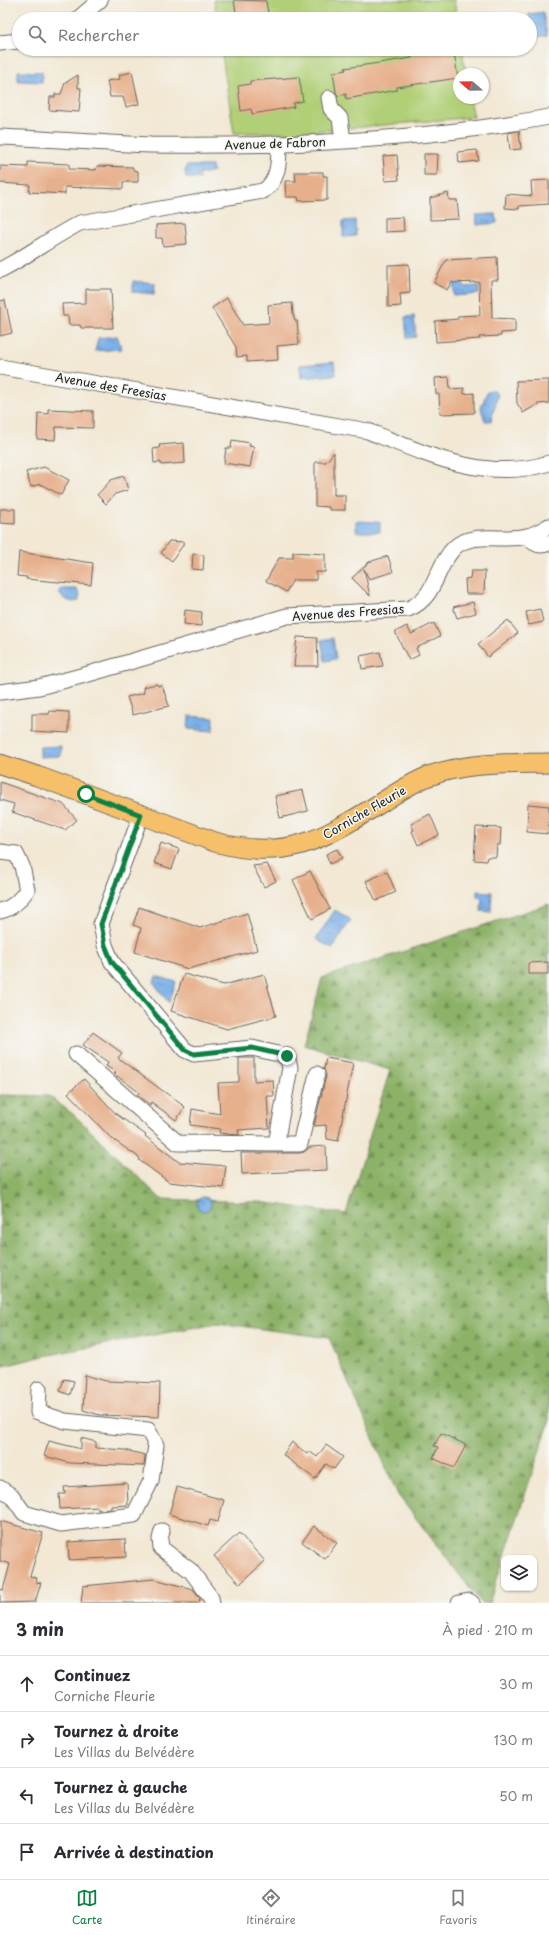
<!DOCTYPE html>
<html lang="fr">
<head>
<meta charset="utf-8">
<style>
	:root { --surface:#fff; --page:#f7f7f7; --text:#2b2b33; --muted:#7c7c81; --line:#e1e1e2; --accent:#0b8043 }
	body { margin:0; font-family:"Playpen Sans",sans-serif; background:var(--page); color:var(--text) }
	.controls { position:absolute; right:12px; bottom:12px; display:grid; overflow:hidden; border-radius:8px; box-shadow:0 1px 3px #0004 }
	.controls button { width:36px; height:36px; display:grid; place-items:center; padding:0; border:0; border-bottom:1px solid var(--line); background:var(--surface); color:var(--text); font:20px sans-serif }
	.compass { position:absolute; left:453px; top:68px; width:36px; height:36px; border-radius:50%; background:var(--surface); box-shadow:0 1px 3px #0004; rotate:290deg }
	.stop { position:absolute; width:12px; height:12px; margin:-9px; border:3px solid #0b8043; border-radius:50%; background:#fff }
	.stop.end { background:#0b8043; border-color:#fff; box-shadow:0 1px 4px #0008 }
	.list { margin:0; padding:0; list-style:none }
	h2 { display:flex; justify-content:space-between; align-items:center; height:52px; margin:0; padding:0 16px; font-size:17px }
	h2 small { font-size:13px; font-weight:400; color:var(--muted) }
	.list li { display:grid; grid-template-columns:26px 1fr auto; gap:12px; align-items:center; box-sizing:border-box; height:56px; padding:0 16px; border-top:1px solid var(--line) }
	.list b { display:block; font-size:15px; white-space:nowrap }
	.list p { margin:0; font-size:13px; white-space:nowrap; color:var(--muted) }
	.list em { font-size:13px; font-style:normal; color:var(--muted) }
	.icon { flex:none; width:22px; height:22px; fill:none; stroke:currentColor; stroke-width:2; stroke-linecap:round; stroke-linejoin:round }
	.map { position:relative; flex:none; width:549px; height:1603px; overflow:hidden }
	.search { position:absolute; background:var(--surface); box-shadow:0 1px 3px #0004; left:12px; right:12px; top:12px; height:44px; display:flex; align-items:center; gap:10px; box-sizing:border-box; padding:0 14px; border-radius:22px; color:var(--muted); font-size:15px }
	.sheet { height:276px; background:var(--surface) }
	nav { display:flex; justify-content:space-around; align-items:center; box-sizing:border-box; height:56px; border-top:1px solid var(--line); background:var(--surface); font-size:11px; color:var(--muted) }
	nav a { display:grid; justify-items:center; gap:2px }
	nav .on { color:var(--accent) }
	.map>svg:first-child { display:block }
	.green { fill:#b0cf76; stroke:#667649 }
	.forest { fill:url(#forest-firs); stroke:#546742 }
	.water { fill:url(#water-ripples); stroke:#4b6682 }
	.building { fill:#e7b08c }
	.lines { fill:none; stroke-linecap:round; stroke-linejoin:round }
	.minor-casing { stroke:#67635c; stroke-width:17 }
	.major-casing { stroke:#67635c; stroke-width:21 }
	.minor { stroke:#fff; stroke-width:15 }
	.major { stroke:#f6c06b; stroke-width:19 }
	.route { stroke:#0b8043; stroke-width:5 }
	.labels { text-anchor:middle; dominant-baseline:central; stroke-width:3; stroke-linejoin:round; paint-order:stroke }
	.street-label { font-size:12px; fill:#1c1c1c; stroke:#f6f6f2 }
</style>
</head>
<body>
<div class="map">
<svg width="549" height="1603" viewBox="0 0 549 1603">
	<defs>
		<pattern id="forest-firs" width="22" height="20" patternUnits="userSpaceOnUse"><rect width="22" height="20" fill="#8cb267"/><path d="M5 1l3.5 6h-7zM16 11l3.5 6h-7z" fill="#729054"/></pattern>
		<pattern id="water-ripples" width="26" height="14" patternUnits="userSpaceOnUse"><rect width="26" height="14" fill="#7aafe8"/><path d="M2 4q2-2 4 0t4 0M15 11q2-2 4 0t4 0" fill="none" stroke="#638ebb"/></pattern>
	</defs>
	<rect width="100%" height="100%" fill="#f6f6f2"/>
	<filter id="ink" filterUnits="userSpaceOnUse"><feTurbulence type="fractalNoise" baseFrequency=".025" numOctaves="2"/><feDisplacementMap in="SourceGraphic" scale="8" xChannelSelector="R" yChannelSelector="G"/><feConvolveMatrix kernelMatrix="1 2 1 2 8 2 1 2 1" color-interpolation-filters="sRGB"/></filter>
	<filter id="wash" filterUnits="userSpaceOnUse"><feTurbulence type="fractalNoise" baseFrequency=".012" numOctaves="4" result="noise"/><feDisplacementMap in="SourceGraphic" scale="16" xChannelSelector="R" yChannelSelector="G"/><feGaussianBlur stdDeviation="0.9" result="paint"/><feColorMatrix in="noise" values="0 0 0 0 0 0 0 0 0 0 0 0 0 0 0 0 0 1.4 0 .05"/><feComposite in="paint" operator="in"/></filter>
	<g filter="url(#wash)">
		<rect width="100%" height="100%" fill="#f2e8d4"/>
		<path class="green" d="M214 0H454L457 19H217Z
			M221 49H462L466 74H459V98H470L474 117 296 133H234Z"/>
		<path class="forest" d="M549 904V1423L489 1603H481L398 1495 329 1338 217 1323 44 1356 0 1367V1095L49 1096 74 1115 161 1199 260 1202 346 1214 390 1070 304 1045 322 978Z"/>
		<path class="water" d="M543 12 547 35 532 38 529 14Z
			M18 71 42 72V82L18 81Z
			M187 166H212L213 171 197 175 201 179 186 178 185 171Z
			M496 214 497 223 477 225 476 215Z
			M355 220 356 236 343 237V221Z
			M133 281 155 283 154 294 133 292Z
			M463 281 464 287 478 286 479 294 454 296 453 282Z
			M414 316 416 337 407 338 405 317Z
			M117 336 122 349 95 351 98 338Z
			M334 362 336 375 301 378 300 365Z
			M492 390 498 394 491 421H485L481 408 487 392Z
			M356 521 380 522V532H356Z
			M62 589H77L80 595 78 601C71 604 64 599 60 595L59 591Z
			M333 638 336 659 325 661 321 640Z
			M189 716 214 718 213 731 188 729Z
			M61 746V756L40 757V747Z
			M477 891 492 892 491 912 481 911 482 898 477 897Z
			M335 910 351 920 332 949 316 939Z
			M156 976 176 982 169 1003 154 983Z
			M197 1204a7 7 0 1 1 14 0a7 7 0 1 1-14 0Z"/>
		<g id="blocks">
			<path class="building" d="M234 0 266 1 269 19H237Z
				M441 51V53L454 52 458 78 397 87V90L346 99V94L338 96 336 92 333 72 346 70 345 68 412 58V55Z
				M132 72 139 104 126 107 123 97H110L107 81 120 79 119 75Z
				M78 75V88H81L79 112 49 110 50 97H55V94H61L65 83Z
				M299 77 303 101 293 103 294 107 252 114 251 109 241 111 238 86 250 84V81Z
				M517 131H519L521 149 510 150 508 133Z
				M477 150 479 161 459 163 458 152Z
				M424 154H438L437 175H424Z
				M397 155 399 180 385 181 383 156Z
				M28 162 69 164V169L96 170 97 166 133 167V170L138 171V182H123V189L65 187V194L29 192 30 185 0 183V166L28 167Z
				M295 172H323V176H327V200L299 201 298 197H286L285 181H296Z
				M549 180V204L519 206V209L505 208 506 194 532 196 531 181Z
				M448 193 449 200H457L459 219 430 220V198Z
				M403 217 404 231 385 232V218Z
				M185 223 187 244 163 246 162 238H156V225Z
				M497 257 498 280H491L492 318 515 319V332L501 333V336L479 337 480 339 436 342 435 321 458 319V316L480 315 479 282 451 283 447 290 434 283 446 260Z
				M409 264 410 293 400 294 401 306 388 307V265Z
				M86 289H111L113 328H81L80 325H69L68 316H63L62 304 86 303Z
				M227 298 243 325 269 323 268 305 292 303 293 314 295 321H297L299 344 277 346 278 360 247 362V356L237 357 236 347 212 308Z
				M5 300 12 333 0 336V301Z
				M449 377 450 389 464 388V394L474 393V413L440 414 439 394H436L435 378Z
				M549 380V403L538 404 523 413 517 403 516 381Z
				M48 409 93 411V428L56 427 55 440 37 439 38 413 48 414Z
				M232 440 250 443 249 446 254 447 250 467 224 463 226 448H231Z
				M184 443 185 463 161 465V462L154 463 153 449 160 448 159 445Z
				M334 452V495H345V510H329V507L315 506V462H326Z
				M44 467 69 480 61 495 40 484 31 487 26 472Z
				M124 476 128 490 115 494 106 504 97 495 111 480Z
				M0 509H15V524L0 523Z
				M169 541 185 542 172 561 161 553Z
				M19 552 93 563 91 585 26 579 27 577 17 576Z
				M293 552 325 554V572H316V580H293L286 592 266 581 279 558H293Z
				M193 554 204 555 203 570 192 569Z
				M388 556 393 572 369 579 364 569 370 596 352 578 369 562Z
				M471 571H485L484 594H466L465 579 470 578Z
				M473 602 476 613 457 618 453 607Z
				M540 609 543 622 529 625 526 612Z
				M185 610 202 612 201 626 184 624Z
				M508 620 518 633 488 657 478 644Z
				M434 623 440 636 416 648 419 655 409 660 395 632 407 626 411 634Z
				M297 637 317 638 318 666H294Z
				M380 652 383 666 362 669 360 656Z
				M157 684 158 686 162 685 169 706 133 715 127 697 144 693 143 687Z
				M50 711 69 712V733L32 731V714H49Z
				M0 782 63 804 77 820 65 830 12 812 14 804 0 800Z
				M303 790 308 811 280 818 275 796Z
				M528 804 549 806V834L527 832Z
				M430 814 439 835 418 845 412 831 414 830 411 824Z
				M476 827 501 828 500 845H497L496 857H487L486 861 474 860Z
				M161 843 179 849 172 869 154 863Z
				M337 849 342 858 330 864 326 854Z
				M267 864 276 881 264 887 253 866Z
				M310 871 330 909 312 919 293 880Z
				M387 872 396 892 376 901 366 881Z
				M139 907 200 928 247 913 257 950 188 969 135 952 141 928 133 925Z
				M548 962V974H528V963Z
				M184 974 224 985 264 974 276 1016 227 1029 171 1011Z
				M93 1032 122 1053 118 1058 185 1107 176 1120 151 1102 150 1105 137 1095 139 1092 114 1074 116 1072 106 1066 108 1062 83 1045Z
				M239 1058H254V1081L273 1080 274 1096H267L269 1128 238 1130 239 1135 227 1134 219 1133 220 1129 190 1125 192 1109 220 1114 218 1083 239 1082Z
				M326 1058 353 1063 338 1141 327 1139 326 1125 314 1126 326 1076 324 1069Z
				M84 1079 116 1114 146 1135 145 1136 179 1162 226 1166 223 1188 169 1182 139 1160 140 1158 111 1138 68 1093Z
				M326 1146 327 1170 242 1174 241 1153H300L304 1152 310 1147Z
				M85 1375 106 1381 160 1383 159 1417 100 1415 83 1410Z
				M64 1379 74 1381 70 1395 60 1391Z
				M441 1433 466 1445 454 1468 433 1458 438 1447 434 1446Z
				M81 1438 96 1442V1448L125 1450 145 1455 144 1466 70 1463 44 1456 49 1441 81 1449Z
				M292 1442 307 1454 309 1451 317 1457 326 1445 343 1457 334 1469 326 1464 315 1479 283 1455Z
				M127 1483 128 1505 111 1506V1509L98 1510V1507L60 1509 59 1494H65L64 1487Z
				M177 1487 224 1500 218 1522 210 1520 208 1526 169 1514Z
				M0 1521 43 1533 30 1576 37 1578 36 1582 41 1583 35 1602 0 1603V1589L3 1590 10 1564 0 1561Z
				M314 1526 337 1543 325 1559 302 1542Z
				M239 1533 265 1561 240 1584 214 1556Z
				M125 1539 126 1557 69 1560 68 1542Z
				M154 1579 193 1589 200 1598 199 1603H81L83 1586Z"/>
		</g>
	</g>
	<g filter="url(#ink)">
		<use href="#blocks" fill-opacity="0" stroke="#67635c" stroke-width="1"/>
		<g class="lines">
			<g class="minor-casing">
				<path id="minor" d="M78 19 100 0
					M0 43 19 41
					M329 98 331 109 340 118 343 141
					M0 137C50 139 101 143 151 145 284 147 418 141 549 117
					M0 270C28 256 52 237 80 223L263 191C279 181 279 161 279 144
					M0 367 368 431C425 454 487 483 549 463
					M527 536C533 544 540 547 549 543
					M0 692 39 687 85 675 287 616 408 609C437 598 435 566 455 547 473 531 505 542 527 536 534 535 542 530 549 526
					M0 852 16 854 22 866 27 890C19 901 13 908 0 911
					M76 1054 178 1143 276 1144 290 1068 287 1056 252 1048 194 1054 185 1050 112 962 105 945 101 924 141 815
					M276 1144H300L317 1074
					M0 1488 12 1496 24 1513 61 1524 134 1515 151 1481 156 1445 148 1430 65 1421 38 1412 39 1389
					M162 1531 160 1539 161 1548 191 1571 211 1598 212 1603
					M459 1603 469 1601 472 1603"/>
			</g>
			<g class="major-casing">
				<path id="major" d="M0 764 37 776 215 842C286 862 321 840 379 804 395 794 411 783 429 776 468 762 509 764 549 763"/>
			</g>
			<use href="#minor" class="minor"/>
			<use href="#major" class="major"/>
		</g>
	</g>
	<g class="lines" filter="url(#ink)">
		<path class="route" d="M86 794 141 815 101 924 105 945 112 962 185 1050 194 1054 252 1048 287 1056"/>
	</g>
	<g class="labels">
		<g class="street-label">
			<text transform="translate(275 143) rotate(-2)">Avenue de Fabron</text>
			<text transform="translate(111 386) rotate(10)">Avenue des Freesias</text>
			<text transform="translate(348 612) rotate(-4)">Avenue des Freesias</text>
			<text transform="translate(364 812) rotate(-30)">Corniche Fleurie</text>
		</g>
	</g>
</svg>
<div class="controls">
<button><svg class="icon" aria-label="layers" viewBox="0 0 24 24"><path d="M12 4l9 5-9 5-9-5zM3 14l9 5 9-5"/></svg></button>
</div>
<svg class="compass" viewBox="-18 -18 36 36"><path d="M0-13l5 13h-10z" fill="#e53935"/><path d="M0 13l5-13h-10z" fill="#7c7c81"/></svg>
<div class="stop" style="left:86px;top:794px"></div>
<div class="stop end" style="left:287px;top:1056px"></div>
<div class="search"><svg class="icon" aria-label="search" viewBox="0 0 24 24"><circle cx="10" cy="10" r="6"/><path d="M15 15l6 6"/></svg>Rechercher</div>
</div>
<section class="sheet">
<h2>3 min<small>À pied · 210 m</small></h2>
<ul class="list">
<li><svg class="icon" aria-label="ahead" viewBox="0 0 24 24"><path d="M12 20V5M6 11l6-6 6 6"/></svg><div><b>Continuez</b><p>Corniche Fleurie</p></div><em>30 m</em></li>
<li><svg class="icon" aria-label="right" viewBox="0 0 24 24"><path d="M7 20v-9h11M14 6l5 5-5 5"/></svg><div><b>Tournez à droite</b><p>Les Villas du Belvédère</p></div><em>130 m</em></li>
<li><svg class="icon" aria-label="left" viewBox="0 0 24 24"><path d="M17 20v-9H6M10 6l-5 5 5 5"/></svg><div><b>Tournez à gauche</b><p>Les Villas du Belvédère</p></div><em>50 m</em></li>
<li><svg class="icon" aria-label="arrive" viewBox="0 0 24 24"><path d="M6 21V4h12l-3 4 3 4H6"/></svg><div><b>Arrivée à destination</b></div></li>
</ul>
</section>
<nav>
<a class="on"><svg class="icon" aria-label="map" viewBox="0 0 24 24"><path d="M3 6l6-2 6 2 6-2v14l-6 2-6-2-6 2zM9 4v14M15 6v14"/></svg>Carte</a>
<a><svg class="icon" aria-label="directions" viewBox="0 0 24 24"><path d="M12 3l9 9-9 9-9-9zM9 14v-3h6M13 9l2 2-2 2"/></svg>Itinéraire</a>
<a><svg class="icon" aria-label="saved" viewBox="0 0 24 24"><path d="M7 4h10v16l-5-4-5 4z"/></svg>Favoris</a>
</nav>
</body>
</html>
